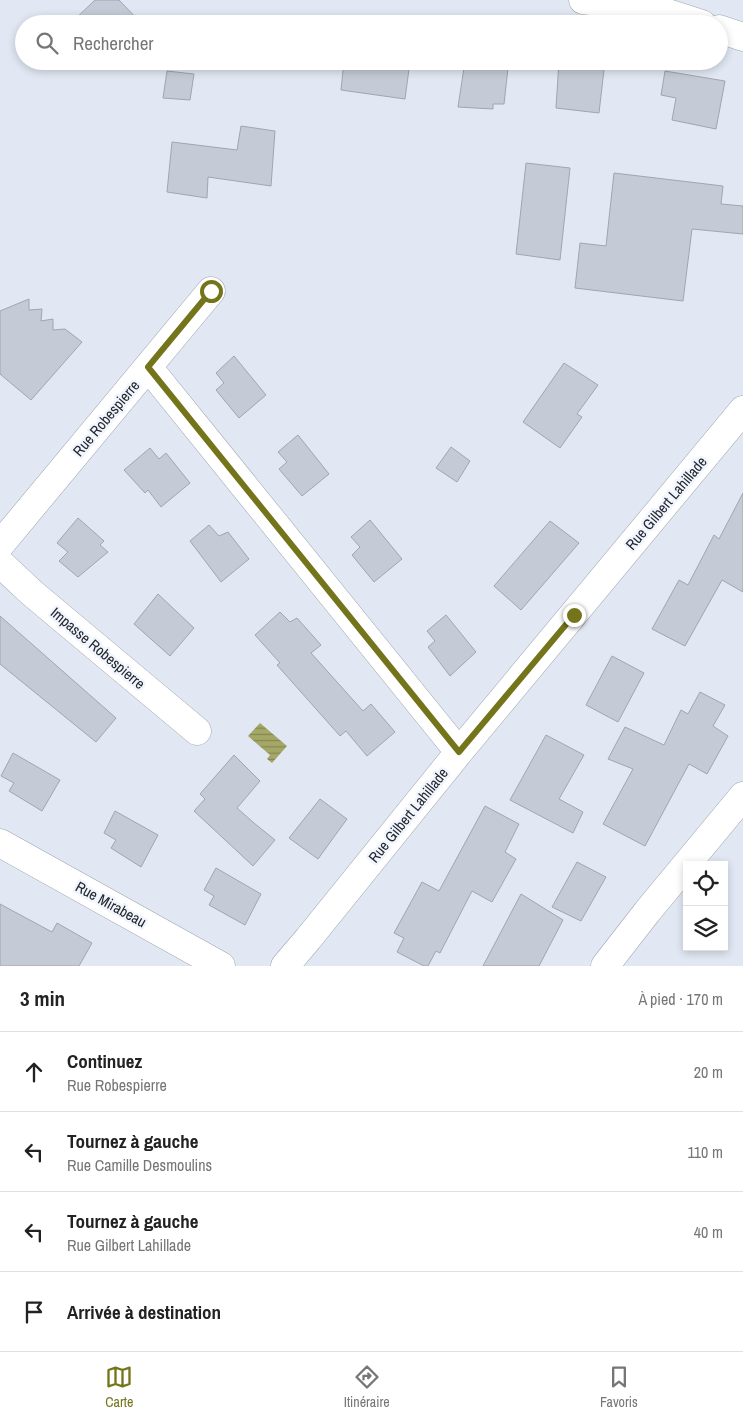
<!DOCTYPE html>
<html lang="fr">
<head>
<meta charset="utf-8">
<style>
	:root { --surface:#fff; --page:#f6f6f6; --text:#222; --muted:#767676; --line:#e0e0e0; --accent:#74751b }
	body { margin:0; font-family:"Archivo Narrow",sans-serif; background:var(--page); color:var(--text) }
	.controls { position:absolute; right:15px; bottom:15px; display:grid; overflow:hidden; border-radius:0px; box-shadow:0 2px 8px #0003 }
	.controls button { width:45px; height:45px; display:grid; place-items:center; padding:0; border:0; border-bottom:1px solid var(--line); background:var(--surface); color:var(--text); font:25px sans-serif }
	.stop { position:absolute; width:15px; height:15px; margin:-11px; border:4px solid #74751b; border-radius:50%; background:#fff }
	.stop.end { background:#74751b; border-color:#fff; box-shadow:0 1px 5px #0008 }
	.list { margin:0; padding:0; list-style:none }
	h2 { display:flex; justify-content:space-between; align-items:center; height:65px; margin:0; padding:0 20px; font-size:21px }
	h2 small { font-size:16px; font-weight:400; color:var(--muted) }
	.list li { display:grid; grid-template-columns:32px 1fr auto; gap:15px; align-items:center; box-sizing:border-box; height:80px; padding:0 20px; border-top:1px solid var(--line) }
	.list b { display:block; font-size:19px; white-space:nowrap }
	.list p { margin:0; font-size:16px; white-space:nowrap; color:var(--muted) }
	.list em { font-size:16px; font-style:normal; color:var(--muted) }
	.icon { flex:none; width:28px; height:28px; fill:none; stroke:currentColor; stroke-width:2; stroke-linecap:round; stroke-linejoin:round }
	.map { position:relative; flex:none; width:743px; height:966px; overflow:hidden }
	.search { position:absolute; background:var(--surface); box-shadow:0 2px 8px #0003; left:15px; right:15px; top:15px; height:55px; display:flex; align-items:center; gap:12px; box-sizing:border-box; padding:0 18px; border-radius:28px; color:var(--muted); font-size:19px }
	.sheet { height:385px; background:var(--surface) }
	nav { display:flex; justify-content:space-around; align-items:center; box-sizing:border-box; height:70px; border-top:1px solid var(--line); background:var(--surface); font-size:14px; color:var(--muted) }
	nav a { display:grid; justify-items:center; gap:2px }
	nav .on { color:var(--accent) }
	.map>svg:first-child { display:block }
	.water { fill:url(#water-rules) }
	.building { fill:#c4cbd6; stroke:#a0a6b0 }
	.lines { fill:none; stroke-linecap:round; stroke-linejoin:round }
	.minor-casing { stroke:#9fa5af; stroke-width:29 }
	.minor { stroke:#fff; stroke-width:28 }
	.route { stroke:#74751b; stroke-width:6 }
	.labels { text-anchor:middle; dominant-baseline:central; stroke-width:5; stroke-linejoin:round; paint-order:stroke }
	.street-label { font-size:15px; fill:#24272b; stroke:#f0f5fe }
</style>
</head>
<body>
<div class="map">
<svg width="743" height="966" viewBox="0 0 743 966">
	<defs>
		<pattern id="water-rules" width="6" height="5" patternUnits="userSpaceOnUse" patternTransform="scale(1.25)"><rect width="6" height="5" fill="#a5a766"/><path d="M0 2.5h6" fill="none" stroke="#868854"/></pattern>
	</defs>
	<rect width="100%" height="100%" fill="#e1e8f3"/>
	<path class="water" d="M260 723 287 746 272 763 267 759 270 755 248 736Z"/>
	<path class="building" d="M95 0H119L142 24H70Z
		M344 61 409 69 405 99 341 90Z
		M465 61H501L500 67 508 68 504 104H493V109L458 107Z
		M559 61H605L599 113 556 108Z
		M167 71 194 74 190 100 163 98Z
		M665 71 725 81 716 129 672 120 676 98 661 95Z
		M241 126 275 131 271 186 208 177 207 198 167 192 172 142 237 150Z
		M526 163 570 168 560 260 516 254Z
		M614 173 723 186 721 204 743 206V234L692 229 683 301 575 288 580 243 606 246Z
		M29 299V310L42 309 41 321 53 319V330L65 329 82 342 31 400 0 374V311Z
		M234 356 266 395 239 418 216 390 224 383 216 373Z
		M564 363 598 385 577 414 582 417 560 448 523 422Z
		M298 435 329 474 302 496 279 469 287 462 278 452Z
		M451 447 470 461 457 482 436 468Z
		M150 448 159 459 166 453 190 483 161 507 148 490 145 493 124 470Z
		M743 493V592L722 580 685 646 652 629 679 580 688 585 714 535 719 539Z
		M78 518 104 541 100 545 108 552 78 577 59 561 68 552 57 543Z
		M370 520 402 559 374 582 352 555 360 547 351 537Z
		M550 521 579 543 521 610 494 586Z
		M209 525 219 536 228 532 249 559 221 582 190 541Z
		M158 594 194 628 170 656 134 624Z
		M280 612 290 622 297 618 321 645 311 653 363 711 371 704 395 732 367 756 346 731 340 736 277 665 280 663 255 635Z
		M446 615 476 652 450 676 428 647 435 641 427 631Z
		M0 616 116 718 96 742 0 664Z
		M612 656 644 673 618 722 586 705Z
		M700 692 725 705 713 726 728 736 707 774 689 764 645 846 603 824 633 769 608 759 625 727 664 745 681 710 688 714Z
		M546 735 584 755 559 799 583 812 573 833 510 800Z
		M13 753 60 780 42 811 9 791 14 783 1 776Z
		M234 755 260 781 237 808 254 823 275 840 253 866 194 811 205 799 200 794Z
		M320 799 347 819 318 859 289 838Z
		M485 806 519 824 505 852 516 859 492 902 472 891 440 953 436 951 428 966H424L397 952 404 938 394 933 422 882 439 891Z
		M115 811 158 835 141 867 111 848 116 840 104 833Z
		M577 862 606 877 581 921 552 907Z
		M216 868 261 894 245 925 209 905 214 896 204 890Z
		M521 894 563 920 539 966H483Z
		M0 904 52 932 57 923 92 943 79 966H0Z"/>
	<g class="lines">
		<g class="minor-casing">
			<path id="minor" d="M583 0 655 9 702 24
				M719 29 743 37
				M148 367 459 752
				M0 545 211 291
				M0 563 32 593 197 731
				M0 843 221 966
				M285 966 308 939 459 752 743 410
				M605 966 647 912 743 796"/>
		</g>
		<use href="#minor" class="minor"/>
	</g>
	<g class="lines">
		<path class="route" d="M211 291 148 367 459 752 574 615"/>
	</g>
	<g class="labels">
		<g class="street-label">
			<text transform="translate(106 418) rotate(-50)">Rue Robespierre</text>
			<text transform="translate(666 503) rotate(-50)">Rue Gilbert Lahillade</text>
			<text transform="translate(98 648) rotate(40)">Impasse Robespierre</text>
			<text transform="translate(408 815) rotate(-51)">Rue Gilbert Lahillade</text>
			<text transform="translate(111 904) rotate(29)">Rue Mirabeau</text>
		</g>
	</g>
</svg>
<div class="controls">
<button><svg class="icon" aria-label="locate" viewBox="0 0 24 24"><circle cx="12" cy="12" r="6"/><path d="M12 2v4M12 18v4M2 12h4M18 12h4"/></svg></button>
<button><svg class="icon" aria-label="layers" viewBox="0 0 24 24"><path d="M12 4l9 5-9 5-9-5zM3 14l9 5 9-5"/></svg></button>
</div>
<div class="stop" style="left:211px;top:291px"></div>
<div class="stop end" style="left:574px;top:615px"></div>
<div class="search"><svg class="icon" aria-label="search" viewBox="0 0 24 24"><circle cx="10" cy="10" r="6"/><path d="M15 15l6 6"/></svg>Rechercher</div>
</div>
<section class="sheet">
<h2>3 min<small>À pied · 170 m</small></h2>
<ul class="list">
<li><svg class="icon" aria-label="ahead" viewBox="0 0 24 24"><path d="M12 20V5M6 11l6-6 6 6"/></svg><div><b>Continuez</b><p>Rue Robespierre</p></div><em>20 m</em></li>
<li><svg class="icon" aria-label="left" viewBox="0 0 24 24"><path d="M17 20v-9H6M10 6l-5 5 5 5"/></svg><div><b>Tournez à gauche</b><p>Rue Camille Desmoulins</p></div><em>110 m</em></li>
<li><svg class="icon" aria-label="left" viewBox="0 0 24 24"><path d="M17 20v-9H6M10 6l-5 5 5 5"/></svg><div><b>Tournez à gauche</b><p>Rue Gilbert Lahillade</p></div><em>40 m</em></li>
<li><svg class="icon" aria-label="arrive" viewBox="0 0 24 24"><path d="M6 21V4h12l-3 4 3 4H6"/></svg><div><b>Arrivée à destination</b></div></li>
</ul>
</section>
<nav>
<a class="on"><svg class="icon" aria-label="map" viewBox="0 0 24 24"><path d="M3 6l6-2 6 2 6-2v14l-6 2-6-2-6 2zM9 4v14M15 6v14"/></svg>Carte</a>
<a><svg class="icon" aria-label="directions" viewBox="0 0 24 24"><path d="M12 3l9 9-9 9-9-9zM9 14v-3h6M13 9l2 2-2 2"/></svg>Itinéraire</a>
<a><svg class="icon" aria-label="saved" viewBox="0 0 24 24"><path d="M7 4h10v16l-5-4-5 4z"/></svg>Favoris</a>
</nav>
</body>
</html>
